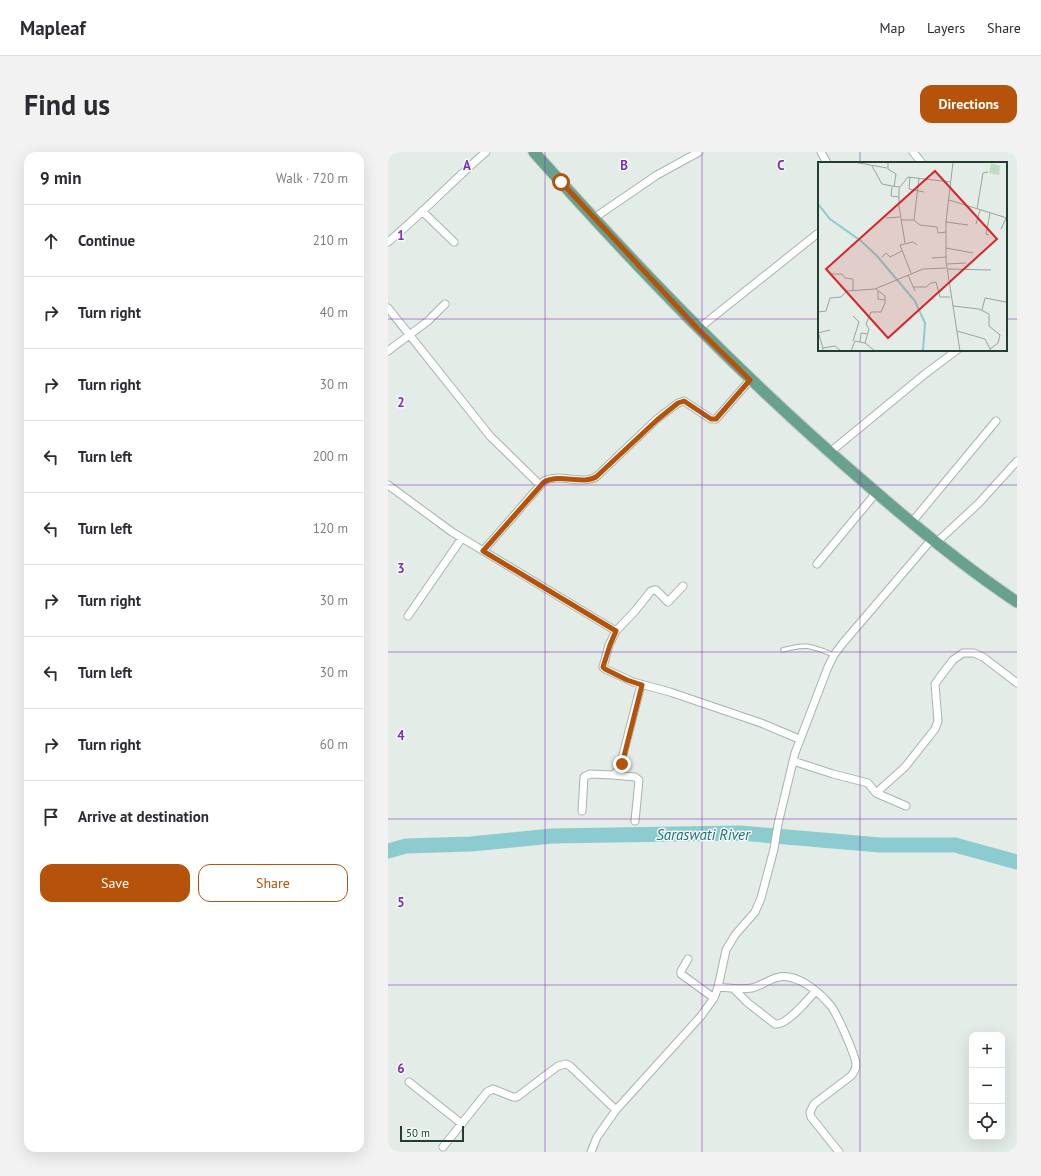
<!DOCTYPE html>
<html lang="en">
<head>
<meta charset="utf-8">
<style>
	:root { --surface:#fff; --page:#f2f2f3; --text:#2b2b33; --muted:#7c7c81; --line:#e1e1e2; --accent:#b45309 }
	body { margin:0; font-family:"PT Sans",sans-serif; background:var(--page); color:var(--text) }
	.controls { position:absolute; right:12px; bottom:12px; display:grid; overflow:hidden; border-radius:8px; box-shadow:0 4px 16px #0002 }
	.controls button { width:36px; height:36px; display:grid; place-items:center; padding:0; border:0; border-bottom:1px solid var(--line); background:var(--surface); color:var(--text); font:20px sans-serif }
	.scale { position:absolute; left:12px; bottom:10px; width:64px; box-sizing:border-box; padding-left:4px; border:2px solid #233d34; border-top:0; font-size:11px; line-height:14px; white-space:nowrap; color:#233d34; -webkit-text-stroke:3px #f3f9f6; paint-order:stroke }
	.stop { position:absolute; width:12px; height:12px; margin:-9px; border:3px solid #b45309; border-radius:50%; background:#fff }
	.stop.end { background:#b45309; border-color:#fff; box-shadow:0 1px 4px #0008 }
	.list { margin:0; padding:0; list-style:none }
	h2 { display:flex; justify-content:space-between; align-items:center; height:52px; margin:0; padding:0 16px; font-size:17px }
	h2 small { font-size:13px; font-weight:400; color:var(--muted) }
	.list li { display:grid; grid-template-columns:26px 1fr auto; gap:12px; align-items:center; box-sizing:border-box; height:72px; padding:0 16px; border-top:1px solid var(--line) }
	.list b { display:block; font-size:15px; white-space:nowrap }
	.list em { font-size:13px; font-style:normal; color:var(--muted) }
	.actions { display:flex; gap:8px; padding:12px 16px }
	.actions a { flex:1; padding:9px 0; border:1px solid var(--accent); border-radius:12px; text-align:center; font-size:14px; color:var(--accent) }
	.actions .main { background:var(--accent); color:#fff }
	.icon { flex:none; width:22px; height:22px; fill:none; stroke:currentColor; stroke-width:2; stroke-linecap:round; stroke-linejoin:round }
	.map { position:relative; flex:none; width:629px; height:1000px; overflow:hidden; border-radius:12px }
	header { display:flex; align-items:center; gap:24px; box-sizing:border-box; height:56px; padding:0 20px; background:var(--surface); border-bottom:1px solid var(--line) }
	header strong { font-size:19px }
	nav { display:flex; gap:22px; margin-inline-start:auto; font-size:14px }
	.intro { display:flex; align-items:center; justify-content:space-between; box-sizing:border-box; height:96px; padding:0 24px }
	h1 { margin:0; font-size:28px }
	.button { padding:10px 18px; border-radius:12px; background:var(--accent); color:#fff; font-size:14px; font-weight:700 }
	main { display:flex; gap:24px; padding:0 24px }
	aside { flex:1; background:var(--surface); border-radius:12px; box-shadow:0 4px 16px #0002 }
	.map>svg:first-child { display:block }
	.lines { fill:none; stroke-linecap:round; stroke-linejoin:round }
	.river { stroke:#8ccbd0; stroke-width:15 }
	.lane-casing { stroke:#a6b4ae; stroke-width:5.5 }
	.street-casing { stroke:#a6b4ae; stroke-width:9 }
	.primary-casing { stroke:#c1c9c6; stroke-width:13 }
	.lane { stroke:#fff; stroke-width:3.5 }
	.street { stroke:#fff; stroke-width:7 }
	.primary { stroke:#68a18d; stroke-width:11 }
	.route { stroke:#b45309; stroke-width:5 }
	.grid { fill:none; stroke:#7b2cbf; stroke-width:1; stroke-opacity:0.55 }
	.labels { text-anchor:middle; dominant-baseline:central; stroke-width:3; stroke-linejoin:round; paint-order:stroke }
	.water-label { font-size:15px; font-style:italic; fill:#1e7078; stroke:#f3f9f6 }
	.inset-river { fill:none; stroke:#8ccbd0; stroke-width:2 }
	.inset-road { fill:none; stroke:#96a69f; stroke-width:1 }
	.view { fill:#d62828; fill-opacity:0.15; stroke:#d62828; stroke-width:2 }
	.inset-edge { fill:none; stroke:#233d34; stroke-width:2 }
	.grid-label { font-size:13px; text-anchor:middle; font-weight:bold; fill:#7b2cbf; stroke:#f3f9f6; stroke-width:3; stroke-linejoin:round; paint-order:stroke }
</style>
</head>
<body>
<header>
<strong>Mapleaf</strong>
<nav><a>Map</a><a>Layers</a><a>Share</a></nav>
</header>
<div class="intro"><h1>Find us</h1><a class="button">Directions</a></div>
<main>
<aside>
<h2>9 min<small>Walk · 720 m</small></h2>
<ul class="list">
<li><svg class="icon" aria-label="ahead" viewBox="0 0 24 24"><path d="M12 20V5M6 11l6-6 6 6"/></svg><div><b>Continue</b></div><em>210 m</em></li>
<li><svg class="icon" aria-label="right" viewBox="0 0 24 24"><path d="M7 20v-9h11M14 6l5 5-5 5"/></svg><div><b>Turn right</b></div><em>40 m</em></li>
<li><svg class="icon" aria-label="right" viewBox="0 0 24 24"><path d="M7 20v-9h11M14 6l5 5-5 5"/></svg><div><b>Turn right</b></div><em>30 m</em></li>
<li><svg class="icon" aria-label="left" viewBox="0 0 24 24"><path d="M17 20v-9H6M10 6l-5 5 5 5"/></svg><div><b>Turn left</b></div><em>200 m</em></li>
<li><svg class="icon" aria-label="left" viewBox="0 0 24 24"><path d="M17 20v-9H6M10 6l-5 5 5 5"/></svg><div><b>Turn left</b></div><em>120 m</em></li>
<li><svg class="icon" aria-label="right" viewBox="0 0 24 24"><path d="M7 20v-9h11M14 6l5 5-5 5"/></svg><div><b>Turn right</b></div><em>30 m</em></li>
<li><svg class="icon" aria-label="left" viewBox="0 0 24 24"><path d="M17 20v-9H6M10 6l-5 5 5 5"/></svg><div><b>Turn left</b></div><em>30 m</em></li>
<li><svg class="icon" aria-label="right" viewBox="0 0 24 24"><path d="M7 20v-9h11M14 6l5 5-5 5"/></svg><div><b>Turn right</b></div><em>60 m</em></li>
<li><svg class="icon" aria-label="arrive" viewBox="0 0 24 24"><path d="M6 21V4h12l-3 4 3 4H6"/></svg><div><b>Arrive at destination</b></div></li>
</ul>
<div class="actions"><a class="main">Save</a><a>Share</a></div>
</aside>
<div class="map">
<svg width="629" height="1000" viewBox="0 0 629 1000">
	<rect width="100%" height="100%" fill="#e3ece7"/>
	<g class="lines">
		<path class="river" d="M0 699 18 694 83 692 164 684 352 681 492 693H567L629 710"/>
		<g class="lane-casing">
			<path id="lane" d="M395 498C418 491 423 494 446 503"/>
		</g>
		<g class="street-casing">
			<path id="street" d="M433 0 439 11
				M525 0 534 11
				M34 59 66 90
				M206 66 269 23 311 0
				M0 90C34 62 64 29 98 0
				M0 156 102 284 152 333
				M310 177 429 82
				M0 199 40 169 57 152
				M441 301 537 222 569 198
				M0 333 64 380 228 479
				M524 370 608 269
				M549 390 591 351 629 309
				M95 399 156 329C171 321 193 333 208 325L269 267 290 251 296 249 323 267H328L362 228
				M429 412 488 341
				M295 434 280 450 268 438H266L263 439 247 459 228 479 221 493 215 515 217 517 245 530 282 540 373 571 411 587
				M20 464 74 386
				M405 609 445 622 480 631 488 641 518 654
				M225 623 247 625 251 628 247 669
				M488 641 517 615 547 577 550 569 547 532 552 525 565 508 575 501H586L595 505 629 531
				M194 659 196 625 202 622 225 623 231 618 253 533
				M300 807 293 819V822L326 846
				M330 835C341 836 353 838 364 836 376 833 387 822 401 825 417 828 433 842 443 854 449 862 468 904 468 913 468 918 466 920 463 924L426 952 422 960 423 965 451 1000
				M346 837 360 851 387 872C399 874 419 848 428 839
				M21 930 74 972
				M55 995 99 940 105 937 125 945H129L170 914 178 912 182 914 228 958
				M203 1000 209 985 228 958 313 864 326 846 330 835 338 798 347 783 367 760 373 746 386 697 390 672 407 601 440 515 446 503 455 491 544 387"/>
		</g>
		<g class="primary-casing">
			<path id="primary" d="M146 0C250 117 356 227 475 329 524 372 575 414 629 450"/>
		</g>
		<use href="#lane" class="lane"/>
		<use href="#street" class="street"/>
		<use href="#primary" class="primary"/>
	</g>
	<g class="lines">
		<path class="route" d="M173 30 310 177 362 228 328 267H323L296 249 290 251 269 268 208 325C194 333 171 321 156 330L95 399 228 479 222 493 215 515 217 517 239 528 254 533 234 612"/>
	</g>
	<path class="grid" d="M157 0V1000M314 0V1000M472 0V11M0 167H431M618 167H629M472 198V1000M0 333H629M0 500H629M0 667H629M0 833H629"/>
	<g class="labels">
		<g class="water-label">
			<text x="315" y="682">Saraswati River</text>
		</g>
	</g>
	<g transform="translate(430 10)">
		<rect width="189" height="189" fill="#e3ece7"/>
		<path d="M173 1 182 4 181 13 171 11Z" fill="#bcddc2"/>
		<path class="inset-river" d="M0 42 12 57 43 79 59 94 97 139 107 161 105 189"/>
		<path class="inset-road" d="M36 0 69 6M70 0V7L78 12 76 25M135 0 128 60V99L142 189M54 4 64 22 74 24 82 25 90 15 132 20M92 15 91 27 106 30M74 25 73 34 81 35M81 26V44L87 81M131 38 189 56M159 47 165 11 170 10M68 56 82 55M83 58H96L102 63 119 65 120 71 128 70M96 58 101 16M128 60 150 63M158 62 162 48M183 67 188 56M171 73 168 72 172 51M128 86 155 91M64 95 68 91 72 95 84 89M114 96 128 95M129 102 148 101M130 107 173 108M93 111 82 83 95 80 99 83M14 112H24L27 116 35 117V128M90 113 97 129M95 125H108L113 121 118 120 122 135H132M60 129V137L67 138M135 144 161 147 171 152V164L182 173 180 181 172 187M164 148 167 136 188 140M0 150 8 149 12 136 23 135 29 129 57 127 105 107 128 106M139 169 167 177 173 189M0 170 5 186M0 171 12 168M35 179 41 160 35 154M42 180 43 171 49 172M47 181 51 167 48 162 53 150H63L67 141V134L58 127M4 189 5 186 17 184 23 189M33 189 37 179 47 181 57 189"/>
		<path class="view" d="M117 9 179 77 70 176 8 107Z"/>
		<rect width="189" height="189" class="inset-edge"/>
	</g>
	<g class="grid-label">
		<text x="79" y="18">A</text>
		<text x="236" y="18">B</text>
		<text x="393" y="18">C</text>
		<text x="13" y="88">1</text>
		<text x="13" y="255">2</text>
		<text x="13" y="421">3</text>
		<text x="13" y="588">4</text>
		<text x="13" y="755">5</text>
		<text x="13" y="921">6</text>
	</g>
</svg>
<div class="controls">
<button>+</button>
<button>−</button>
<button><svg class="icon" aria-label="locate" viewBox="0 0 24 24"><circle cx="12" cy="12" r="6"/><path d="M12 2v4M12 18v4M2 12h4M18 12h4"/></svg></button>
</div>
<div class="scale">50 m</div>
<div class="stop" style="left:173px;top:30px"></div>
<div class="stop end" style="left:234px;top:612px"></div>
</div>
</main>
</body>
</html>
